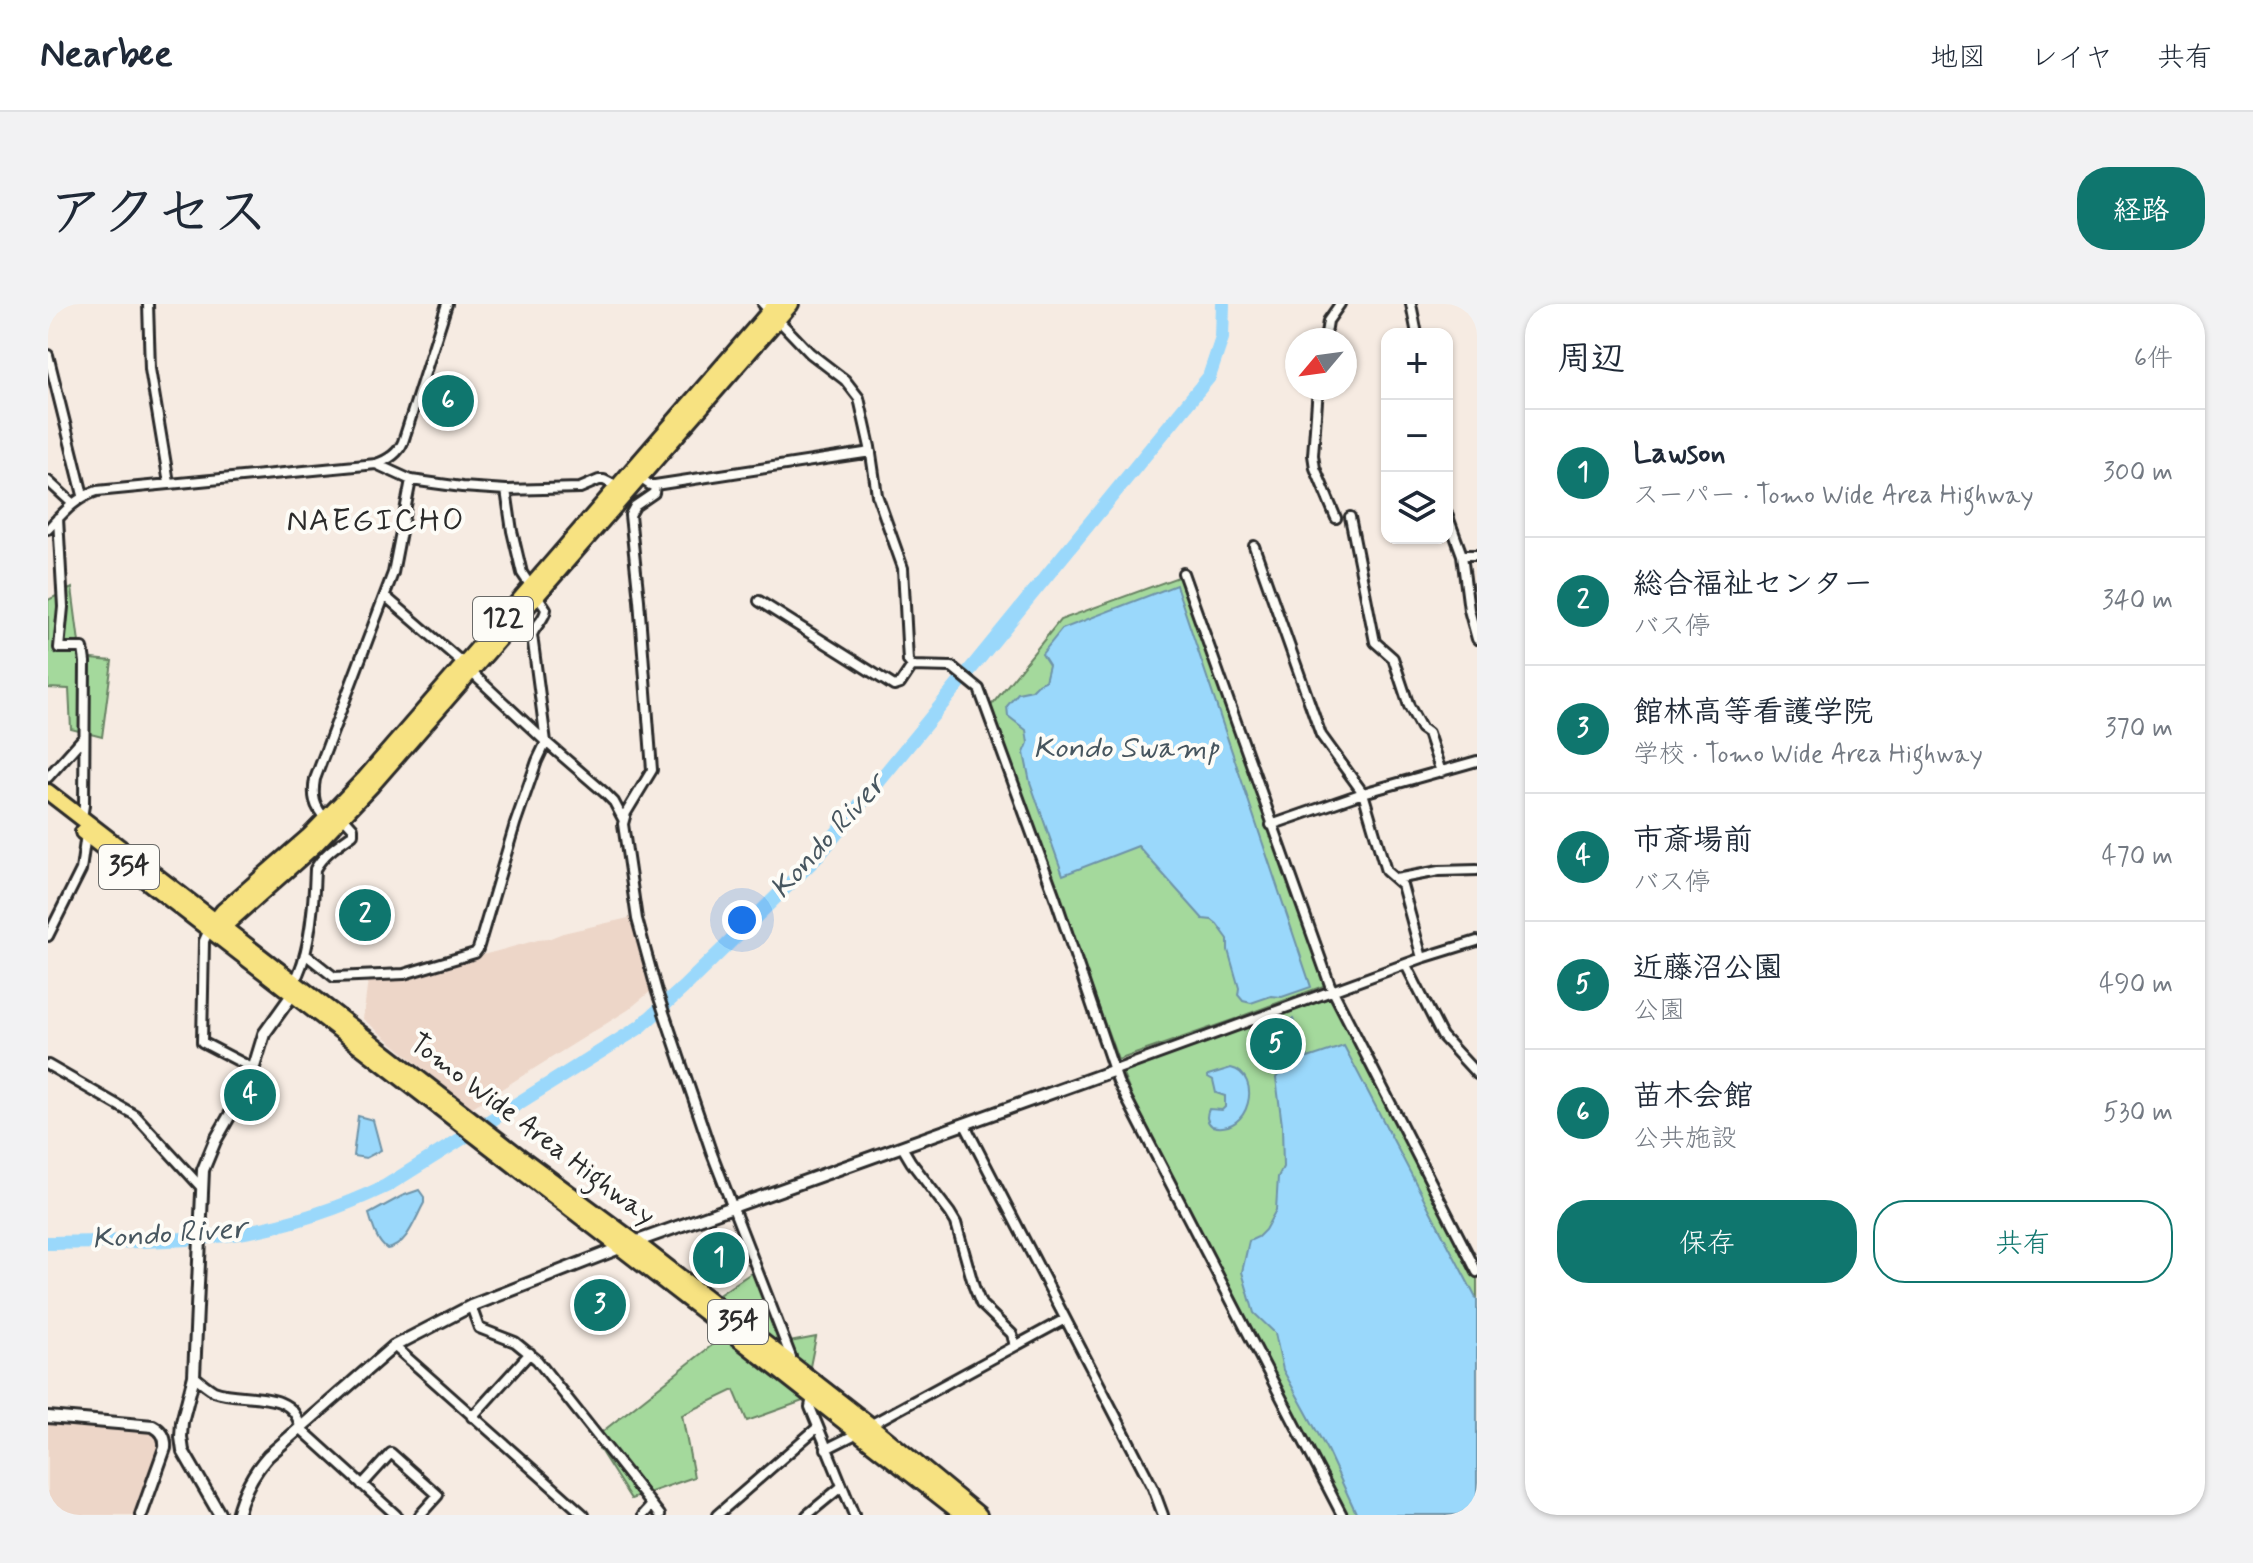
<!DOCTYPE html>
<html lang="ja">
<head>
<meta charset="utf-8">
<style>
	:root { --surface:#fff; --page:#f2f2f3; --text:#1f2937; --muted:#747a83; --line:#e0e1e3; --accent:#0f766e }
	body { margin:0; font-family:Mynerve,"Klee One",sans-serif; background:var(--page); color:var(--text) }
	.controls { position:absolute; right:24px; top:24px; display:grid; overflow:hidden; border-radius:16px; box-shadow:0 2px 6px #0004 }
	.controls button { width:72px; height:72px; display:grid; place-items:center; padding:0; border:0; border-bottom:2px solid var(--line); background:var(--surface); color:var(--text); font:40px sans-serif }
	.compass { position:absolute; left:1237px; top:24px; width:72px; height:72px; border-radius:50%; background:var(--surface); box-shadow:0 2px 6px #0004; rotate:241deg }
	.you { position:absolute; left:694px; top:616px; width:28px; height:28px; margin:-20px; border:6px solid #fff; border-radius:50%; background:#1a73e8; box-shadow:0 0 0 12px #1a73e833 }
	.badge { display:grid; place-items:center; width:52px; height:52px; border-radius:50%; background:var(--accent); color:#fff; font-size:26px; font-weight:700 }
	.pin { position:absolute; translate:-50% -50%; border:4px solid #fff; box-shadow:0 2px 8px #0006 }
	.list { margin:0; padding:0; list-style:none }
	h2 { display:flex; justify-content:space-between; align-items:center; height:104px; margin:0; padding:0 32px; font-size:34px }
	h2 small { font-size:26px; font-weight:400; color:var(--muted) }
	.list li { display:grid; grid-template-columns:52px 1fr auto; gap:24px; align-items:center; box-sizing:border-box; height:128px; padding:0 32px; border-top:2px solid var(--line) }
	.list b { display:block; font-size:30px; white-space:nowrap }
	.list p { margin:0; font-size:26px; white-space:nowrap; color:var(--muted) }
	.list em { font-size:26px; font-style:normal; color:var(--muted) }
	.actions { display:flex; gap:16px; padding:24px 32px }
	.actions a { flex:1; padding:18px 0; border:2px solid var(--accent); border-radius:32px; text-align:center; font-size:28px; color:var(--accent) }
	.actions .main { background:var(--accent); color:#fff }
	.icon { flex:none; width:44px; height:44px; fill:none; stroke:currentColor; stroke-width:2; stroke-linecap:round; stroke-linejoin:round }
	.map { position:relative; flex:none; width:1429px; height:1211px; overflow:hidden; border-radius:32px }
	header { display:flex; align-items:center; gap:48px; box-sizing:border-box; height:112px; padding:0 40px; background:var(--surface); border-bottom:2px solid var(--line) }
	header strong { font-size:38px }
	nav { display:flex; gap:44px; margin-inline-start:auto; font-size:28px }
	.intro { display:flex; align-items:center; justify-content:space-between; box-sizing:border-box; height:192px; padding:0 48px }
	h1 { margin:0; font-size:56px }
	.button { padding:20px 36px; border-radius:32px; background:var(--accent); color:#fff; font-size:28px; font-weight:700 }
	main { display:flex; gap:48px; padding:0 48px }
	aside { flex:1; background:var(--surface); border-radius:32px; box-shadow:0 2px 6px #0004 }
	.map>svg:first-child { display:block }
	.built { fill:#edd6c8 }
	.green { fill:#a4d99c; stroke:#688264; stroke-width:2 }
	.water { fill:#9ad8fb; stroke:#6e93a8; stroke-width:2 }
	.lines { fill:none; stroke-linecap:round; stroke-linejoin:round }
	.river { stroke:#9ad8fb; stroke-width:14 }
	.minor-casing { stroke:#2b2b2b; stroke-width:14 }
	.tertiary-casing { stroke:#2b2b2b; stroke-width:16 }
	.trunk-casing { stroke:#2b2b2b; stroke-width:20 }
	.minor { stroke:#fdfcf7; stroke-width:8 }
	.tertiary { stroke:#fdfcf7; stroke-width:10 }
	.trunk { stroke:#f7e281; stroke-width:14 }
	.labels { text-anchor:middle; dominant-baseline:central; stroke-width:8; stroke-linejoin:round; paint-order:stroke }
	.shield { fill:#fdfcf7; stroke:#6a6a68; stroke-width:2 }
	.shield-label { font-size:26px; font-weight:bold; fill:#2b2b2b }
	.street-label { font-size:28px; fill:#2b2b2b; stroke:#fdfcf7 }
	.water-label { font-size:30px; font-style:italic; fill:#47565f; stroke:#fdfcf7 }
	.quarter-label { font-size:32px; letter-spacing:2px; fill:#2b2b2b; stroke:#fdfcf7 }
</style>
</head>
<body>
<header>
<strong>Nearbee</strong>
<nav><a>地図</a><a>レイヤ</a><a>共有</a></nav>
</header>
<div class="intro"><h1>アクセス</h1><a class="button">経路</a></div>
<main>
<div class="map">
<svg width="1429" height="1211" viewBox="0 0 1429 1211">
	<rect width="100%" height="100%" fill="#f6ebe2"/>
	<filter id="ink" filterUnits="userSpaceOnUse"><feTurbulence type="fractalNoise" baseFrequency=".0125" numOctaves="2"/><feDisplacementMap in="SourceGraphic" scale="16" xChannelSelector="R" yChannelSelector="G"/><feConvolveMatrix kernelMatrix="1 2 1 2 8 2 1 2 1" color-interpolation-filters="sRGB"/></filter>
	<g filter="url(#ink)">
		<path class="built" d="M585 613 603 687 580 706 423 804 315 715 320 676 358 675 368 669 490 636 500 635 515 629Z
			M0 1115 98 1123 105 1129 110 1138 111 1147 89 1211H0Z"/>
		<path class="green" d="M1130 273 1134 275 1278 681 1194 712 1198 722 1278 695H1284L1429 972V1211H1299L1088 803 1074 768 1190 725 1187 715 1070 756 942 403 1012 316Z
			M24 284 33 354 64 357 54 433 23 425 21 385 0 384V296Z
			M706 967 731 1040 768 1033 755 1097 699 1117 686 1086 634 1111 646 1173 583 1195 545 1135 668 1038 656 1001Z"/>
		<path class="water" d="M1128 281 1263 683 1234 693 1223 692 1203 699 1195 697 1190 691 1191 684 1180 646V635L1169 620 1164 616 1155 615 1090 542 1015 571 982 478 976 449 980 439 978 426 960 412 959 402 970 389 984 386 990 380 997 377 1001 361 994 350 1014 325Z
			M1245 715 1260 754 1296 742 1429 996V1202L1410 1211H1309L1279 1146 1235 1066 1227 1029 1206 1009 1194 968 1201 937 1210 933 1217 926 1228 906 1230 873 1235 863 1234 821 1228 774 1239 759 1220 736 1222 723Z
			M1183 764C1215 771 1202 832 1164 822 1158 817 1158 812 1161 805L1174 806 1177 803V792L1168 789 1165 776 1160 773V771Z
			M310 812 325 816 333 846 318 854 305 852Z
			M371 886 376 893V899C367 915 359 942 339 945 328 937 325 922 321 910L354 892Z"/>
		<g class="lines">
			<path class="river" d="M0 939C64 937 128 939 191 929 242 921 292 904 338 882L592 723 635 684 770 552 1161 73 1174 34 1175 0"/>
			<g class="minor-casing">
				<path id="minor" d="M100 0 102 65 121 179
					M715 0 762 49 797 76 811 94 822 143 829 191 855 264 860 357 864 362 904 363 931 385 1007 593 1070 778 1294 1211
					M1363 0 1369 30
					M1277 36 1280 17 1292 0
					M0 51 35 191
					M1270 84 1265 151 1267 164 1288 214
					M328 160 363 176 414 183 458 186 532 184 551 176H556L570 183
					M592 174 602 181H607L823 148
					M0 177 24 199
					M607 181 606 189 587 202 582 211 591 296 604 466 578 509 575 520 589 615 609 688 664 850 743 1053 741 1059
					M1399 210 1414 251 1421 306 1429 335
					M1302 213 1327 338 1345 354 1361 402 1373 424 1380 429 1393 468
					M10 214 15 303 11 344H35L37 358 36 501 34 514
					M0 225C15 209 27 194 49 187L328 160C340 156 350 150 355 138L399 0
					M1206 242 1273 431 1315 489 1338 567 1354 581 1374 654
					M1414 251H1429
					M1135 269 1282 681 1429 968
					M337 292 416 360
					M711 297 846 382 852 380 864 362
					M423 368 498 438 557 489 566 498 575 515
					M0 473 36 433
					M278 515C266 503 264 492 267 475L345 269 363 176
					M1223 521 1315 489 1429 457
					M1348 575 1391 567 1429 566
					M161 626 156 637 154 738 206 765
					M0 632 33 566 38 530
					M257 650 286 673 356 670 427 649 430 645 467 520 489 457 498 438 484 331C487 321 497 316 498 305L474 269 464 227 458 186
					M1358 661 1394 732 1429 770
					M246 678C262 652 266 596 267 565 276 549 291 540 305 530V524L295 513
					M0 761 87 811 153 883
					M1067 766 1374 654 1429 637
					M917 821 1105 1184 1115 1211
					M854 843 863 858 902 909 908 919 926 983 933 1000 964 1030 967 1042
					M423 1002 431 1024 467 1038 489 1056 612 1211
					M346 1042 536 1211
					M146 1072C152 1077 159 1083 166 1087 193 1098 246 1083 252 1124L348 1211
					M764 1093 762 1103 806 1211
					M424 1113 482 1049
					M822 1121 1017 1015
					M778 1145 810 1129
					M314 1181 343 1149 390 1191 372 1211
					M595 1211 604 1201
					M669 1211 770 1123
					M759 1211 793 1183"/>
			</g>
			<g class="tertiary-casing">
				<path id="tertiary" d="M0 1113 105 1122C114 1127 118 1133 117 1144L93 1211
					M172 1211 135 1147 133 1133 134 1118 146 1072 155 866 167 837 202 776 216 730 244 691
					M189 1211C195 1188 204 1170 220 1152L346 1042 423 1002 587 938 1067 766"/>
			</g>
			<g class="trunk-casing">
				<path id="trunk" d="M0 488 471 852 587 938 822 1121 931 1211
					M35 528 678 1025 915 1211
					M163 622 175 607 261 532 317 474 728 0
					M170 624 176 622 268 540 324 481 743 0"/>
			</g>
			<use href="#minor" class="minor"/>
			<use href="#tertiary" class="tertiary"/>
			<use href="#trunk" class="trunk"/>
		</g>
	</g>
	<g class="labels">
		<g class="shield">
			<rect x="425" y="293" width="60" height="44" rx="6"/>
			<rect x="51" y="541" width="60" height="44" rx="6"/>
			<rect x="660" y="996" width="60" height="44" rx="6"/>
		</g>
		<g class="shield-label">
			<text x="455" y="315">122</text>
			<text x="81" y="563">354</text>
			<text x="690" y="1018">354</text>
		</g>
		<g class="street-label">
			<text transform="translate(484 826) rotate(37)">Tomo Wide Area Highway</text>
		</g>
		<g class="water-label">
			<text x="1078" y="444">Kondo Swamp</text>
			<text transform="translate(780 533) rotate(-48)">Kondo River</text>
			<text transform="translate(121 930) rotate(-4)">Kondo River</text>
		</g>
		<g class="quarter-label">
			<text x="328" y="217">NAEGICHO</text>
		</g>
	</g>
</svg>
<div class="controls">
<button>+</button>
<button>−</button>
<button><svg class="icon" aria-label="layers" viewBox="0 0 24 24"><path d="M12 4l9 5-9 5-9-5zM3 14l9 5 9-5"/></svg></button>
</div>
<svg class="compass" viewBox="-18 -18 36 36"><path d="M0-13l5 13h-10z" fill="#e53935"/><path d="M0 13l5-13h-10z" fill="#747a83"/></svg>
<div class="you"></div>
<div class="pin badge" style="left:671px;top:954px">1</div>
<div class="pin badge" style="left:317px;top:611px">2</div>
<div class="pin badge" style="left:552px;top:1001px">3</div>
<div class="pin badge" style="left:202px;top:791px">4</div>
<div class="pin badge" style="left:1228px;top:740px">5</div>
<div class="pin badge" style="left:400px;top:97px">6</div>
</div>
<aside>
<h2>周辺<small>6件</small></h2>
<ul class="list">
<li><span class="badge">1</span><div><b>Lawson</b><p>スーパー · Tomo Wide Area Highway</p></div><em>300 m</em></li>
<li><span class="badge">2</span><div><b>総合福祉センター</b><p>バス停</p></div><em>340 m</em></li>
<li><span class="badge">3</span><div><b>館林高等看護学院</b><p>学校 · Tomo Wide Area Highway</p></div><em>370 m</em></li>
<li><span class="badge">4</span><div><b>市斎場前</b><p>バス停</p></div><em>470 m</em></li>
<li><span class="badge">5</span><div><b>近藤沼公園</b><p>公園</p></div><em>490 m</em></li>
<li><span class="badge">6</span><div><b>苗木会館</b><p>公共施設</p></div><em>530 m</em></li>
</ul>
<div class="actions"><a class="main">保存</a><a>共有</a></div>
</aside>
</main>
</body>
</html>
